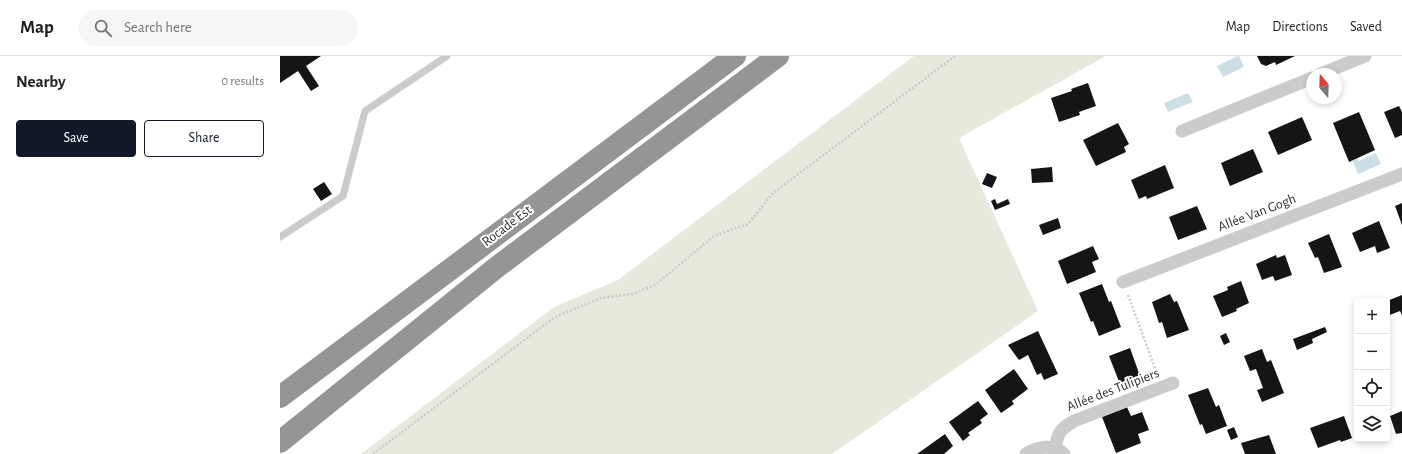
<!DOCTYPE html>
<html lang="en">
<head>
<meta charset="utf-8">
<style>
	:root { --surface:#fff; --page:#f6f6f6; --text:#222; --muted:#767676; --line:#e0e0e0; --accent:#111827 }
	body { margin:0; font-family:"Alegreya Sans",sans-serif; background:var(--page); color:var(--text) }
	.controls { position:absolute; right:12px; bottom:12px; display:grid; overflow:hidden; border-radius:4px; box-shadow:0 2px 6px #0003 }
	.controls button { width:36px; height:36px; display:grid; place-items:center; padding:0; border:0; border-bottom:1px solid var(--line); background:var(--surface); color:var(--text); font:20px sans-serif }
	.compass { position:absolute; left:1026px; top:12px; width:36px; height:36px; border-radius:50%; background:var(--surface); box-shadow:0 2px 6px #0003; rotate:341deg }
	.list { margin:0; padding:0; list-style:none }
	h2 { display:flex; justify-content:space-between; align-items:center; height:52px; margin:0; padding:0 16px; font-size:17px }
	h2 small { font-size:13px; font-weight:400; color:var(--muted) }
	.actions { display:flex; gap:8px; padding:12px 16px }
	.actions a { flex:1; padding:9px 0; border:1px solid var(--accent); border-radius:4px; text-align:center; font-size:14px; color:var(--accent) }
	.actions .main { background:var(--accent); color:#fff }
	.icon { flex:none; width:22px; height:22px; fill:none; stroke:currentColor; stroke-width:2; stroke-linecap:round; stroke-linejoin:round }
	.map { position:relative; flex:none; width:1122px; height:398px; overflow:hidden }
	header { display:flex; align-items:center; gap:24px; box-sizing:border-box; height:56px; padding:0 20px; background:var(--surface); border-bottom:1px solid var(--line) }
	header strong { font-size:19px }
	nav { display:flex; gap:22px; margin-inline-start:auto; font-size:14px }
	.search { width:280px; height:36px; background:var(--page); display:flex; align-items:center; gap:10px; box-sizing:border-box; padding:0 14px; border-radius:22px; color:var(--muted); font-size:15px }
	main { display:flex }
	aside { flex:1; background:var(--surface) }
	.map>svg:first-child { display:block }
	.green { fill:#e5eadd }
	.water { fill:#ccdfe7 }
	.building { fill:#151515 }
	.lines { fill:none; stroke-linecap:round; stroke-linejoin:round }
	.path { stroke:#cbcbcb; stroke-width:2.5; stroke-dasharray:2 2; stroke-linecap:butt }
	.lane { stroke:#cbcbcb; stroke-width:7 }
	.street { stroke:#cbcbcb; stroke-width:13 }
	.highway { stroke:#959595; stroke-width:22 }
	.labels { text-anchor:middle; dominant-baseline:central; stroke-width:4; stroke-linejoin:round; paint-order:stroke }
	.street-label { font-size:14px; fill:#2e2e2e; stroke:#fff }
</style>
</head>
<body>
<header>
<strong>Map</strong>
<div class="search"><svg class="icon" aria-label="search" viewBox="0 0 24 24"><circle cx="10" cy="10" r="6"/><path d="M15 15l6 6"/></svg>Search here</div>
<nav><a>Map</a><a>Directions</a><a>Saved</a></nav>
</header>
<main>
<aside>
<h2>Nearby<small>0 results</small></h2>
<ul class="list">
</ul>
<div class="actions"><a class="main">Save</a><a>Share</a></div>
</aside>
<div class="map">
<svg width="1122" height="398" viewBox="0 0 1122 398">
	<rect width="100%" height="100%" fill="#fff"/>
	<path class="green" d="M634 0H826L679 82 758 255 552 398H81L274 251 338 224Z"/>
	<path class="water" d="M958 0H959L964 11 943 21 937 10Z
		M908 37 913 46 888 56 884 47Z
		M1096 97 1101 108 1078 118 1072 104 1077 102 1079 105Z"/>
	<path class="building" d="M0 0H41L26 10 39 30 31 35 18 15 0 27Z
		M977 0H1015L996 9 995 6 986 10 981 8Z
		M808 27 816 50 799 56 800 59 779 66 771 42 792 35 791 33Z
		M1119 50 1122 56V79L1115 82 1104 56Z
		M1079 56 1095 94 1069 106 1053 67Z
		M1022 61 1032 84 998 99 988 76Z
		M838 67 849 88 844 91 846 96 816 110 803 84Z
		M973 93 983 116 950 130 941 107Z
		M885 109 894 132 867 143 866 140 859 143 851 124Z
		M772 111 773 126 752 127 751 113Z
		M707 117 717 121 712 132 702 128Z
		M44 126 52 138 41 145 33 133Z
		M715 143 717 148 728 143 730 148 715 154 711 145Z
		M1122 147V169L1115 150Z
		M917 150 927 173 898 184 889 161Z
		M778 162 781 172 763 179 759 169Z
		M1099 165 1110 192 1097 197 1095 190 1080 196 1072 177Z
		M1049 178 1062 211 1044 217 1038 201 1035 202 1028 187Z
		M813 190 819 203 812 206 816 216 787 228 778 205Z
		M996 199 997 202 1005 199 1012 219 995 225 993 220 982 224 976 208Z
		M961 225 969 247 956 253 957 255 942 261 933 240 948 234 947 231Z
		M822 228 829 246 831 245 841 271 819 280 813 265 811 266 799 237Z
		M890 238 894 246 897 245 909 274 887 282 882 266 879 267 872 246Z
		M1122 239V259L1120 255 1107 260V245Z
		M1045 271 1047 276 1032 283 1033 287 1017 294 1013 283Z
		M758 275 778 318 764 324 761 317 757 319 748 299 739 304 728 289Z
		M946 277 950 286 944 289 940 280Z
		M850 292 860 320 840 328 829 300Z
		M982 293 987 306 991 304 1004 337 982 346 977 334 983 332 976 313 970 315 964 300Z
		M734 313 748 333 732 345 734 348 721 357 705 334Z
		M928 332 936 351 939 349 947 370 926 378 922 368 920 369 908 339Z
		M698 345 708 358 700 364 702 367 688 377 690 379 683 385 669 366Z
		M847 351 851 360 862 356 869 374 858 378 861 387 836 397 822 361Z
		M1122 355V377L1116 378 1110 360Z
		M1064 360 1072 382 1061 386 1060 384 1038 392 1030 372Z
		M954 371 958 381 951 384 947 374Z
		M665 378 673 390 664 398H637Z
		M989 379 996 398H965L961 387Z"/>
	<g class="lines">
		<path class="path" d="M848 239 876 315
			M93 398 275 261 321 242 353 238 375 229 434 180 468 168 493 137 675 0"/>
		<path class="lane" d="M0 181 63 140 85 55 167 0"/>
		<path class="street" d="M1041 18 1085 0
			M902 75 1032 22
			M843 226 1122 118
			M775 392C778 377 780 373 794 365L893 327
			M746 398C758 390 773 388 784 398"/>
		<path class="highway" d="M0 341 455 0
			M0 386 217 211 498 0"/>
	</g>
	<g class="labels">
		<g class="street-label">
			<text transform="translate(977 157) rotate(-21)">Allée Van Gogh</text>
			<text transform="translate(227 170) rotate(-37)">Rocade Est</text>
			<text transform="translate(833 334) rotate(-21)">Allée des Tulipiers</text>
		</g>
	</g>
</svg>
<div class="controls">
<button>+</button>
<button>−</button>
<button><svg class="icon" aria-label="locate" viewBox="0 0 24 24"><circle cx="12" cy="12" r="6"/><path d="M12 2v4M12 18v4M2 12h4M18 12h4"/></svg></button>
<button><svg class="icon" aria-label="layers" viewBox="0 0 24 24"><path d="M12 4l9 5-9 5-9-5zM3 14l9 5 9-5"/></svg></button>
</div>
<svg class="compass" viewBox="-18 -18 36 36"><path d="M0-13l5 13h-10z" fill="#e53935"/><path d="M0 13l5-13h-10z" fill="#767676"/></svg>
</div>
</main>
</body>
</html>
